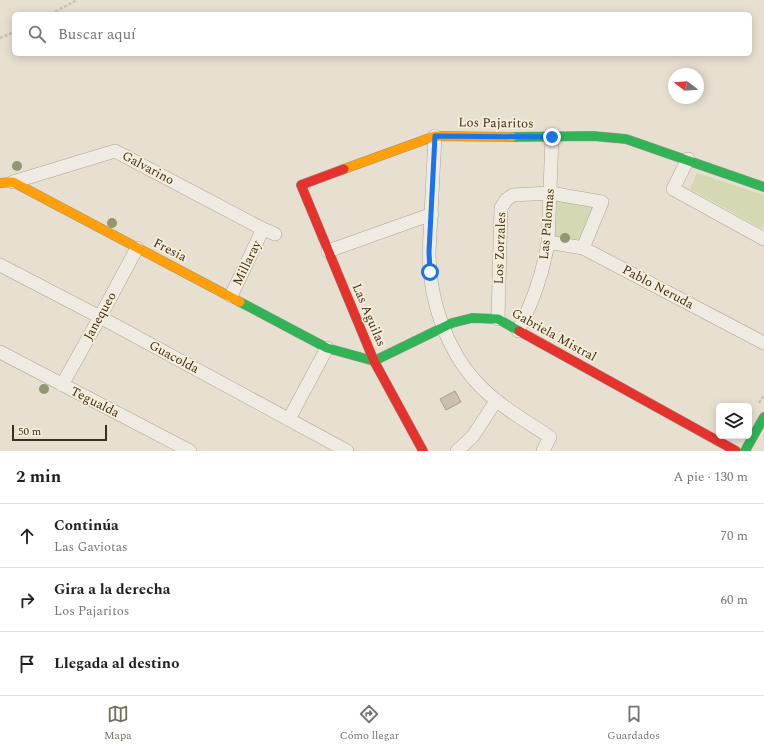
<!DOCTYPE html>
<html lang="es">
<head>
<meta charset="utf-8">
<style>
	:root { --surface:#fff; --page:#f2f2f2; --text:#202124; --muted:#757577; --line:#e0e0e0; --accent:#786c5e }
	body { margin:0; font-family:Spectral,serif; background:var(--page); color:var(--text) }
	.controls { position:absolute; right:12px; bottom:12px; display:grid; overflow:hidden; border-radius:6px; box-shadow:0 2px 10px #0003 }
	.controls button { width:36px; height:36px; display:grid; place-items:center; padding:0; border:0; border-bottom:1px solid var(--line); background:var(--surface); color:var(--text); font:20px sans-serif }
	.compass { position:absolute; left:668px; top:68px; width:36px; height:36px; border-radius:50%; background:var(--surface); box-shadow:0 2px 10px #0003; rotate:287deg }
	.scale { position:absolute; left:12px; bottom:10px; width:95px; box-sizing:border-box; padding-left:4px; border:2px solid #3d2e20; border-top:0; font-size:11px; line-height:14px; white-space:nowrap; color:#3d2e20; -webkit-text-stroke:3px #f7eed8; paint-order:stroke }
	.stop { position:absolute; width:12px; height:12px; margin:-9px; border:3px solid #1a73e8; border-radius:50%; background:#fff }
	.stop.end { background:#1a73e8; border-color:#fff; box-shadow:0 1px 4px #0008 }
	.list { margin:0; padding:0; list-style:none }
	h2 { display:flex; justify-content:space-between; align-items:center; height:52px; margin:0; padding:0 16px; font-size:17px }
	h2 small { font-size:13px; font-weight:400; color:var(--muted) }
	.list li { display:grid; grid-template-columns:26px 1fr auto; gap:12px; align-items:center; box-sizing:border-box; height:64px; padding:0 16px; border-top:1px solid var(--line) }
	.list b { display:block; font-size:15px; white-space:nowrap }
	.list p { margin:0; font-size:13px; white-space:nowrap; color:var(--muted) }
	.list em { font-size:13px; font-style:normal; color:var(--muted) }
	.icon { flex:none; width:22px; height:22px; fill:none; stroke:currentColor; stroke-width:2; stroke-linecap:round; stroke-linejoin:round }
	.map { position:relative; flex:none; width:764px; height:451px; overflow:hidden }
	.search { position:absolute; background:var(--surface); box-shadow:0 2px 10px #0003; left:12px; right:12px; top:12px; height:44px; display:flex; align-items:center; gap:10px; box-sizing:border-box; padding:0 14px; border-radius:6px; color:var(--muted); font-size:15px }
	.sheet { height:244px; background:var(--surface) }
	nav { display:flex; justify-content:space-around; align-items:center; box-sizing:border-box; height:56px; border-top:1px solid var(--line); background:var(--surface); font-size:11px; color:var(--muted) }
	nav a { display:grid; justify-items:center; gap:2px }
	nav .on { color:var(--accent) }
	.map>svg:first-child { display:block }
	.green { fill:#d6d7b3 }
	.building { fill:#cbbfb2; stroke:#a89c90 }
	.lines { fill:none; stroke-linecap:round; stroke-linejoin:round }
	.street-casing { stroke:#ada599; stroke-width:14 }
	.fast-casing { stroke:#9c958a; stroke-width:10 }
	.slow-casing { stroke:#9c958a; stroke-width:10 }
	.jam-casing { stroke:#9c958a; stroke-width:10 }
	.path { stroke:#c8c2b9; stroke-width:2.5; stroke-dasharray:3 2; stroke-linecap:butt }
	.street { stroke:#efebe3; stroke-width:13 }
	.fast { stroke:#30b455; stroke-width:9 }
	.slow { stroke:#ff9f0a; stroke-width:9 }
	.jam { stroke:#e5322d; stroke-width:9 }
	.tree { fill:#929673 }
	.route { stroke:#1a73e8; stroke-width:5 }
	.labels { text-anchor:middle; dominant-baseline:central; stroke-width:3.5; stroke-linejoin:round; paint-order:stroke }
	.street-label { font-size:13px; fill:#3d2e20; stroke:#f7eed8 }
</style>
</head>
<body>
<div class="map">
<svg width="764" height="451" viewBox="0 0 764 451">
	<rect width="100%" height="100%" fill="#e7e0d1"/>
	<path class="green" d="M697 173 764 195V224L762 229 690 189Z
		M557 196 598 204 581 244 554 238Z"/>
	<path class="building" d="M455 391 461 402 446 410 440 399Z"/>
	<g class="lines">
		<g class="street-casing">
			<path id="street" d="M435 136 429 253C430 308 451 366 497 401 513 414 532 425 550 437L543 451
				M688 159 673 189 764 239
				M13 182 115 151 263 229 275 234
				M548 242 583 248 764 343
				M328 251 432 214
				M0 265 100 317 347 451
				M231 296 263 229
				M498 319 501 208 506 200 513 195 550 193 602 202 583 248
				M518 331C533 302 543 274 548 242L552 137
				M0 352 190 451
				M62 385 100 317 137 248
				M289 419 327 348
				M457 451 473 436 496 401"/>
		</g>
		<g class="fast-casing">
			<path id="fast" d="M512 137 593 136 626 139 764 187
				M240 302 327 348 374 361 452 323 472 318 498 319 519 331
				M745 451 764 417"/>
		</g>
		<g class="slow-casing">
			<path id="slow" d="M344 169 435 136 512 137
				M0 183 13 182 240 302"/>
		</g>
		<g class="jam-casing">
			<path id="jam" d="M344 169 301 185 374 361 423 451
				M519 331 736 451"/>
		</g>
		<path class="path" d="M51 14 77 0
			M0 38 14 32
			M759 403 764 395"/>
		<use href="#street" class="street"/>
		<use href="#fast" class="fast"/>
		<use href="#slow" class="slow"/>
		<use href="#jam" class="jam"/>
	</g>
	<g class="tree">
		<circle cx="17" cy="166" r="5"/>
		<circle cx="112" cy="223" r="5"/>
		<circle cx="565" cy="238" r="5"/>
		<circle cx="44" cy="389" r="5"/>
	</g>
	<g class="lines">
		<path class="route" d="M430 272 429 252 435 136 552 137"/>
	</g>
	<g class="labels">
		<g class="street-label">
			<text transform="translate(496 123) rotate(1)">Los Pajaritos</text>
			<text transform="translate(148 168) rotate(28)">Galvarino</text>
			<text transform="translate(547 224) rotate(-85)">Las Palomas</text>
			<text transform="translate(500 248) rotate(-88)">Los Zorzales</text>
			<text transform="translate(170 250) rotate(27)">Fresia</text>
			<text transform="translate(247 263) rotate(-64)">Millaray</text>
			<text transform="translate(658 287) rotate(28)">Pablo Neruda</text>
			<text transform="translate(369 315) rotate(67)">Las Aguilas</text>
			<text transform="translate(100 316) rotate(-61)">Janequeo</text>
			<text transform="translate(554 335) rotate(29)">Gabriela Mistral</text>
			<text transform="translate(174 357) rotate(28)">Guacolda</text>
			<text transform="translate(95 402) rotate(27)">Tegualda</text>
		</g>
	</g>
</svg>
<div class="controls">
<button><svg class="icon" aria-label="layers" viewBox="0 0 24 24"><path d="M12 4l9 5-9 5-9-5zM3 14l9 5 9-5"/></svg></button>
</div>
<svg class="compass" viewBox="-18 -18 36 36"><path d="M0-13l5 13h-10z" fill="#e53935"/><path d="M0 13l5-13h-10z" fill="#757577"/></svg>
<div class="scale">50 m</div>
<div class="stop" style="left:430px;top:272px"></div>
<div class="stop end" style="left:552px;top:137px"></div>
<div class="search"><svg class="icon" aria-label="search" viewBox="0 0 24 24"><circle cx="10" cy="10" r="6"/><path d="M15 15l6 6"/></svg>Buscar aquí</div>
</div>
<section class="sheet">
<h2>2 min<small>A pie · 130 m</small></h2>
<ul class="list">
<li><svg class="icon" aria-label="ahead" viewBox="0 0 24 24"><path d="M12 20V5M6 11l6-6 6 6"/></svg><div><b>Continúa</b><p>Las Gaviotas</p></div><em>70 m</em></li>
<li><svg class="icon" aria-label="right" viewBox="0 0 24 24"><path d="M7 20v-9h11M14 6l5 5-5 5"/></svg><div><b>Gira a la derecha</b><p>Los Pajaritos</p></div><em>60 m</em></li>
<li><svg class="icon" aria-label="arrive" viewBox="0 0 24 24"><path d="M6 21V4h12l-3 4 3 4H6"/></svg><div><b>Llegada al destino</b></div></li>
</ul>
</section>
<nav>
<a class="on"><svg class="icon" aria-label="map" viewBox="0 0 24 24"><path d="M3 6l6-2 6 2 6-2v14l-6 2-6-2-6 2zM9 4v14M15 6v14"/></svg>Mapa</a>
<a><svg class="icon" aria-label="directions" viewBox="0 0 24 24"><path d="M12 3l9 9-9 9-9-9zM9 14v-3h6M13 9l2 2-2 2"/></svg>Cómo llegar</a>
<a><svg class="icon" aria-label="saved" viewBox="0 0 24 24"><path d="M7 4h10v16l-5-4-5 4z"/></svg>Guardados</a>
</nav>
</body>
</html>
